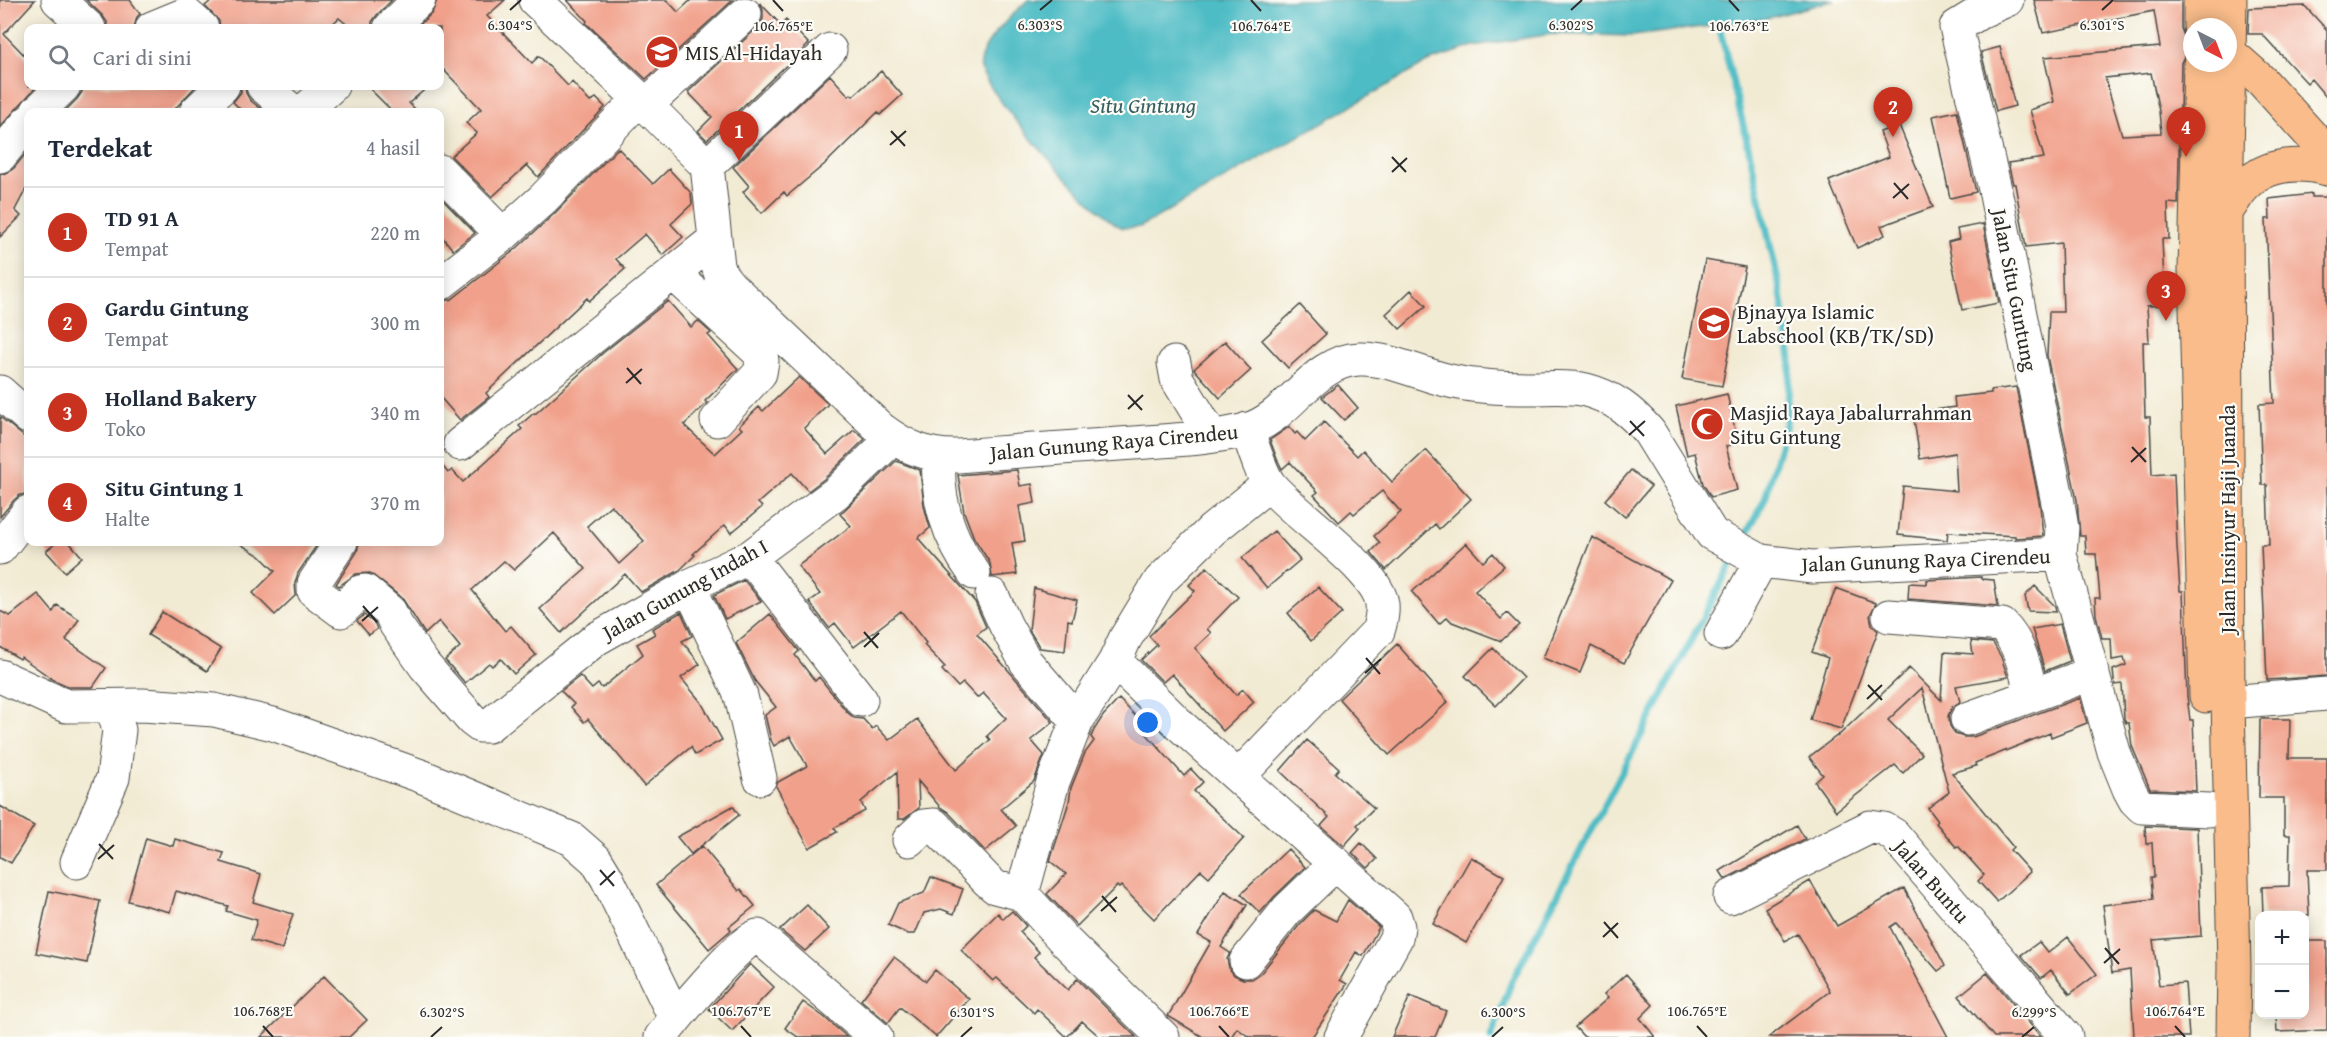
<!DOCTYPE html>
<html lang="id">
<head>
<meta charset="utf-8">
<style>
	:root { --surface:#fff; --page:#f2f2f3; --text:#1f2937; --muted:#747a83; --line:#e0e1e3; --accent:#c8321e }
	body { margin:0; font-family:"Gentium Book Plus",serif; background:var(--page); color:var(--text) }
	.controls { position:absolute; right:18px; bottom:18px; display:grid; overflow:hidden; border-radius:12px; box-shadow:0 3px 15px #0003 }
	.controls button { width:54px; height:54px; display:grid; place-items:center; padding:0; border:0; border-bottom:2px solid var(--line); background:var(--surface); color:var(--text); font:30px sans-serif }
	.compass { position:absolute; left:2183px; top:18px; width:54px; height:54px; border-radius:50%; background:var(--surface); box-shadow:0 3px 15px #0003; rotate:138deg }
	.you { position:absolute; left:1148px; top:723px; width:21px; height:21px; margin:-15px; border:4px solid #fff; border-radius:50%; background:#1a73e8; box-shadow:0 0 0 9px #1a73e833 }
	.badge { display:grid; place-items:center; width:39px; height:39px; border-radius:50%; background:var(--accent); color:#fff; font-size:20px; font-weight:700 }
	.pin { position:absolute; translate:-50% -50px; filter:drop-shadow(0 2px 3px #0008) }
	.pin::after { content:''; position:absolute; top:32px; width:21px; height:18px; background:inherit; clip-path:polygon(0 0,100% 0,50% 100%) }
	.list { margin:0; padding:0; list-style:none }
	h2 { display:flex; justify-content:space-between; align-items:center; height:78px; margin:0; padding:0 24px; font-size:26px }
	h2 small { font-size:20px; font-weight:400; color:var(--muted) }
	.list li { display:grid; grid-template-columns:39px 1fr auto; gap:18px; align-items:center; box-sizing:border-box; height:90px; padding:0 24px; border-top:2px solid var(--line) }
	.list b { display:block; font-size:22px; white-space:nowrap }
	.list p { margin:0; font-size:20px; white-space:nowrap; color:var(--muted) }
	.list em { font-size:20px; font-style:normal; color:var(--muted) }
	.icon { flex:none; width:33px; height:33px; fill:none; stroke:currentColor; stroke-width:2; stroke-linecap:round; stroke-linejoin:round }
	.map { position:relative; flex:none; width:2327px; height:1037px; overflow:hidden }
	.search { position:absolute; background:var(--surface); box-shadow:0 3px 15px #0003; left:24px; top:24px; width:420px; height:66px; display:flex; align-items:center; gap:15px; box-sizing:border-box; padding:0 21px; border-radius:12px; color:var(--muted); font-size:22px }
	.panel { position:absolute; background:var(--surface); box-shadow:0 3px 15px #0003; left:24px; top:108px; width:420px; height:438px; border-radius:12px }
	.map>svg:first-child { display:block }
	.water { fill:#4ebcc5; stroke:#3c7478; stroke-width:1.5 }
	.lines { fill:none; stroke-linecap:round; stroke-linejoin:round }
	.stream { stroke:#4ebcc5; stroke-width:7 }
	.building { fill:#f1a18b; fill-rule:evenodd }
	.minor-casing { stroke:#494844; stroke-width:35 }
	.major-casing { stroke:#494844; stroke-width:35 }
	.highway-casing { stroke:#494844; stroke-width:35 }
	.minor { stroke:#fff; stroke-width:33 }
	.major { stroke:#f9bc8a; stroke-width:33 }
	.highway { stroke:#f9bc8a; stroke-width:33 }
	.ticks { fill:none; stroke:#2b2b2b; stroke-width:2 }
	.labels { text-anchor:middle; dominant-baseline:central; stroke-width:4.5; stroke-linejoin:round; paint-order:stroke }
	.poi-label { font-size:21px; fill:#2b2b2b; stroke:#fdfcf7; text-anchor:start }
	.street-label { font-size:21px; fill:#2b2b2b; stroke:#fdfcf7 }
	.water-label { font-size:22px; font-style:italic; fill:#375e61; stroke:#fdfcf7 }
	.ticks-label { font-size:15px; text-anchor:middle; fill:#2b2b2b; stroke:#fdfcf7; stroke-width:4.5; stroke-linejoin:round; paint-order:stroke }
</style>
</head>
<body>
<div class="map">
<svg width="2327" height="1037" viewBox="0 0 2327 1037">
	<rect width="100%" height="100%" fill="#fdfcf7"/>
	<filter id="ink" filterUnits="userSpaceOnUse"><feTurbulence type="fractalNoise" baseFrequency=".0167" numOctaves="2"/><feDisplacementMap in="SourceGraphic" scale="12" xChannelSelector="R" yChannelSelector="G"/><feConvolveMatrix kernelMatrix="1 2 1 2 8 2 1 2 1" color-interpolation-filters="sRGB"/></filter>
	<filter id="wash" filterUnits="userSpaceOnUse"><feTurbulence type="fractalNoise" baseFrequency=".008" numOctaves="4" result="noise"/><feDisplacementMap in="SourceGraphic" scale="24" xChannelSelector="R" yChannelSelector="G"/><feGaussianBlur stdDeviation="1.35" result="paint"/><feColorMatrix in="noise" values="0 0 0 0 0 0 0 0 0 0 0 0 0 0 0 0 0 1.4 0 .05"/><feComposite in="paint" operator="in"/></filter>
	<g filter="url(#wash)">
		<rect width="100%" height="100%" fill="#f2ebd4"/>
		<path class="water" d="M1028 0H1834L1765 19 1633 36 1552 34 1473 46 1428 62 1140 227C1134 227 1126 229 1121 227 1097 217 982 90 980 65 979 45 1014 13 1028 0Z"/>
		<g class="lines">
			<path class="stream" d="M1713 0 1750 154 1781 294 1791 359 1786 424 1765 499 1743 541
				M1491 1037 1512 981 1735 557"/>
		</g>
		<g id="blocks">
			<path class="building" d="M0 0H35L4 34 28 59V86H37L0 127Z
				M86 0H130L140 14 137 17 134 28H107V22L102 15Z
				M212 0H392L377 15 372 22V28H351L339 18 328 28H220L219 21 205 6Z
				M437 0H505L487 16 532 63 539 56 568 86 572 82 590 102 596 98 605 107 538 177 527 165 492 197 451 156 477 133 466 123 481 109 440 66V28H416L432 13Z
				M567 0H667L678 12 691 0H733L646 79 586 23 587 21Z
				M2034 0H2181V28L2184 36 2190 42 2185 43 2187 50 2181 63 2178 204 2168 203 2169 239H2162L2165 305 2147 306 2149 342H2143L2145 417H2150L2152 475 2174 473 2177 547 2180 591H2183L2187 696 2190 720H2193L2196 791 2150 789 2132 746 2129 723H2126L2124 719 2122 684 2115 685 2114 680 2113 670 2126 665 2124 658 2112 660 2111 638H2102L2096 615 2095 598H2100L2096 554H2086L2085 536H2080L2077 500 2047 356 2049 312H2063L2061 243 2026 247 2015 184H2013L2008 163 2044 158 2030 110 2054 102 2044 57 2160 47 2154 11 2043 33ZM2151 73 2159 111 2161 133 2122 135 2105 78Z
				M760 3 781 25 786 20 809 44 707 140 698 131 712 117 688 92 758 27 763 19V10Z
				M2305 6 2327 30V98L2311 79 2307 83 2262 34H2248L2249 8Z
				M2000 47 2015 106 1996 111 1981 52Z
				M881 71 902 95 880 115 878 112 826 163 787 196 784 192 762 213 743 192 749 186 733 167 830 75 849 96 851 94 853 96Z
				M82 86H196L172 112H64L77 99 82 92Z
				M241 86H245L246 93 250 100 265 112H243L233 102 241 92Z
				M367 86H429L409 103 418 112H393Z
				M1957 111 1976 192 1950 198 1933 116Z
				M1899 125 1933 207 1881 226 1885 235 1857 248 1829 181 1889 157 1880 132Z
				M618 148 653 184 669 169 691 193 692 204 671 224 683 237 663 255 645 234 616 259 625 269 589 301 587 298 486 393 489 397 460 420 440 397V302L452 299 516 249 556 212Z
				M28 151V185L15 210 21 216 0 237V174L7 173 14 168Z
				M2312 194V197H2327V676L2267 680 2261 545H2269L2267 485H2262L2259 404 2274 403 2266 219H2270L2269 199Z
				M440 197 475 233 453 250 440 234Z
				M1983 224 1999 303 1962 310 1948 242 1959 239 1957 229Z
				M1705 260 1745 267 1722 386 1682 379Z
				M1411 290 1426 306 1400 329 1386 314Z
				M668 301 691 327 698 321 709 331 711 333 708 335 738 369 705 401 707 403 684 425 715 454 742 429 739 426 759 407 763 411 799 377 828 404 804 428 827 454 854 430 865 439 824 479 808 491 792 473 758 503 762 507 731 533 725 525 693 554 695 555 680 570 641 592 625 574 561 633 540 609 586 569 554 533 514 570 504 561 472 590 505 631 511 626 536 655 514 674 501 659 492 666 489 663 465 683 445 660 460 647 439 621 425 634 402 598 370 573 356 574 339 586 336 584 357 552 359 542H440V463L448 473 452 470 463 482 522 429 519 426 534 413 535 414 604 352ZM611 505 644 541 619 564 587 526Z
				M1300 305 1326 334 1288 368 1262 340Z
				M1225 341 1251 370 1220 398 1194 369Z
				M1338 385 1358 408 1344 420 1322 397Z
				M2016 387 2040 506 2043 536 2015 538V536L1948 532 1947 540 1898 535 1903 486 1957 491 1955 453 1920 459 1913 413 1955 407 1954 397 1991 393V390Z
				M1727 394 1738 443 1726 446 1737 490 1711 497 1703 484 1695 453 1687 455 1676 406Z
				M0 417 28 440V494L20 495 14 500 0 517Z
				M1324 422 1357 456 1363 450 1392 482 1426 450 1471 499 1439 529 1435 524 1386 570 1371 552 1380 543 1374 536 1401 512 1382 491 1354 514 1351 511 1339 522 1314 495 1318 492 1290 462 1282 469 1277 459 1270 440 1289 427 1295 434 1297 432 1305 441Z
				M896 461 920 470 924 506 930 528 918 538 975 602 986 627 977 634 1053 722 1031 740 1044 755 1034 781 1001 809 1016 826 985 851 948 812 940 807 918 781 919 808 904 819H898L897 772 861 802 865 811 834 828 837 832 809 848 776 786 778 782 807 766 790 736 774 746 771 740 765 715 776 707 755 681 736 643 770 614 799 651 795 655 815 681 819 677 847 712 854 718 863 719 872 729 876 726 889 740 917 719 956 770 990 740 987 736 1006 718 983 693 977 698 963 683 958 687 942 670 945 667 924 645 926 643 901 611 854 647 835 623 829 628 809 602 820 594 798 566 851 526 840 514Z
				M1017 470 1020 486 1032 484 1035 503 1019 506 1025 541 1012 543 1017 574 992 577 990 563 974 538 964 512 958 475Z
				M1631 470 1651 486 1625 517 1605 500Z
				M1274 531 1300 560 1267 588 1242 558Z
				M1592 537 1671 580 1624 663 1591 646 1580 673 1543 658Z
				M57 542H69L82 557 65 572 46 551Z
				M237 542H319L298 573 295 583 296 595 275 615 253 593 275 571 260 556Z
				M1466 543 1483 562 1493 553 1504 566 1475 591 1501 619 1507 613 1519 625 1501 641 1452 622 1447 617 1439 624 1412 592Z
				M1207 567 1238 597 1207 629 1211 633 1195 648 1236 695 1243 689 1254 702 1223 731 1172 674 1163 682 1141 660 1157 645 1149 636 1195 591 1189 585Z
				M1981 577V579L1994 580 1998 606 1908 599 1909 583 1927 584V580Z
				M744 580 761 601 725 619 714 595Z
				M2035 586 2055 606 2056 612 2028 611 2025 596Z
				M1318 587 1342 613 1311 641 1288 613Z
				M1034 588 1077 600 1072 621 1068 620 1065 651 1040 648 1029 630Z
				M1836 588 1876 603 1870 615 1872 625 1878 631 1841 729 1810 720 1828 658 1812 652Z
				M38 594 53 612 57 605 79 619 66 640 106 668 93 687H70L54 680 21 657 20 659 0 647V611L10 616Z
				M162 612 221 649 207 671 148 635Z
				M681 612 692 636 682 641 700 664 681 678 701 702 722 740 695 755 691 747 644 786 588 719 584 722 571 707 574 704 561 691 580 676 592 689 598 684 602 688 643 654 637 644 655 634 652 629Z
				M364 615 375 624 377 629 369 635 357 621Z
				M2060 624 2070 661 2045 671 2032 629Z
				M1971 641 1993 643 2001 657 2008 677 1956 686 1960 702 1952 707 1948 716 1950 726 1955 734 1964 737H1973L2080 698 2087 723 2051 737 2050 733 1975 763 1976 766 1952 773 2013 847 2010 850 2030 872 1997 902 1978 881 1984 875 1958 846 1956 847 1936 823 1938 821 1928 808 1949 792 1922 688 1888 720 1922 754 1903 773 1895 765 1836 811 1815 782 1823 775 1809 757 1838 735V736L1909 668 1941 700 1944 652 1973 654Z
				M1397 644 1448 702 1389 755 1339 699Z
				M1493 648 1523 678 1496 706 1465 676Z
				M1119 699 1147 728 1144 731 1184 776 1191 769 1203 782 1194 791 1244 838 1209 877 1201 870 1154 919 1121 886 1119 888 1117 886 1077 926 1047 894 1066 874 1050 861 1069 802 1071 788 1085 753 1094 741 1091 737 1094 730 1103 716Z
				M2260 719H2290L2289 758H2327V870H2307L2309 915H2263L2262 887 2289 886 2290 835H2284V798H2259Z
				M1307 740 1339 768 1335 773 1374 808 1357 825 1360 828 1344 846 1321 826 1329 817 1280 771Z
				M0 806 34 826 11 863 0 857Z
				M733 806 739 815 691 854 677 837Z
				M1797 825 1805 839 1725 879 1720 871Z
				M2145 826 2197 828 2201 936 2153 940 2159 985 2185 983 2189 1037H2134L2130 970 2112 973 2103 905 2153 899 2151 877H2154L2152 843 2146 844Z
				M146 838 173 846 175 839 224 853 221 862 261 874 253 902 293 914 282 949 251 940 257 920 226 911 228 906 176 891 170 912 128 901Z
				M1361 843 1377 859 1368 868 1352 853Z
				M702 846 739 891 741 889 755 906 729 927 731 930 709 949 656 885Z
				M1288 849 1305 867 1274 897 1260 913 1241 894Z
				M1471 857 1504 876 1466 943 1433 924Z
				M931 877 963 889 954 914 941 909 924 913 915 934H908L888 925 898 903 924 893Z
				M1810 881 1837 926 1904 888 1945 966 1938 971 1896 923 1890 927 1948 1037H1769L1830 991 1798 934 1785 941 1765 908Z
				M49 891 100 901 87 963 36 953Z
				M1225 891 1247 905 1221 947 1230 953 1227 959 1229 968 1234 975 1243 979H1252L1261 973 1301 923 1314 910 1336 921 1348 900 1379 927 1363 956 1356 952 1340 980 1347 984 1312 1037H1249L1237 1028 1231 1037H1203L1168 1016 1211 942 1198 935Z
				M807 905 829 929 805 951 780 930Z
				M1012 911 1026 926 1020 932 1039 952 1034 957 1068 990 1077 979 1136 1037H1100L1082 1021 1067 1037 1037 1009 1034 1013 997 978 993 981 961 950 998 913 1003 919Z
				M2068 937 2097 974 2070 994 2051 970 2041 978 2021 955 2039 942 2048 953Z
				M2304 941H2327V1030L2277 1032 2276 1014H2304Z
				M894 957 926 981 935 970 969 999 936 1037 900 1007 888 1023 861 1000Z
				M750 964 774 987 732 1031 709 1009Z
				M1987 973 2041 1037H1994L1959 996Z
				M1626 974 1653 1005 1640 1018 1655 1037H1584L1575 1027 1608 998 1604 994Z
				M324 976 367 1020 349 1037H261Z
				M1410 996 1446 1011 1435 1037H1392Z
				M803 1002 824 1017 847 1037H798L785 1028Z"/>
		</g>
	</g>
	<g filter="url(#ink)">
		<use href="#blocks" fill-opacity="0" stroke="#494844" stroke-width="1.5"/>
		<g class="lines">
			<g class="minor-casing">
				<path id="minor" d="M58 0 89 28
					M535 0 646 105 707 166 718 266 721 275 730 286 881 429C905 447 928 457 958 456 1016 451 1075 447 1134 443 1170 440 1211 439 1246 430 1290 418 1311 361 1359 359 1388 358 1415 372 1442 379 1471 387 1502 388 1532 388 1550 388 1569 386 1586 390 1613 397 1631 411 1649 432L1712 534 1761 561 1812 567 2060 554 2114 752 2129 789 2135 800 2142 807 2209 810
					M2007 0 1982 11 1956 27 1994 185 2058 503 2062 528 2060 554
					M152 28 186 14 202 28
					M390 28 419 0
					M263 86 293 112
					M646 105 745 14
					M37 112 64 86
					M196 112 223 86
					M303 112 332 86
					M0 156 28 122
					M707 166 830 50
					M440 171 503 235
					M673 273 761 354 762 361 760 373 717 420
					M440 284 503 235 543 199 639 99
					M1174 363 1177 379 1211 435
					M0 392 28 417
					M460 444 714 240
					M939 457C936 499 949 539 974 573
					M341 542 314 583V591L341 611 360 592 365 591 390 612 396 625 425 666 472 720 480 726H488L596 639 689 586 750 557 836 493 893 438
					M0 548 28 512
					M750 557 861 700
					M689 586 741 696 760 778
					M992 595 1006 626 1026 662 1077 721
					M1889 616 2002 625C2021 644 2025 670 2032 695
					M1721 634 1761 561
					M1115 661 1181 726 1395 917 1398 927 1396 938 1341 1037
					M0 676 66 706 143 705 214 710 273 724 421 776 572 839 596 860 607 878 675 1018
					M2228 702 2327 694
					M1967 719 2093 673
					M1239 776 1378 631C1381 622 1383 614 1382 604 1378 569 1293 514 1270 485 1261 474 1252 443 1247 429
					M909 840 924 826 934 825 987 880 995 887 1022 894
					M77 862 113 778 119 730 112 707
					M1730 897 1870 827 1884 829 1894 835 2066 1037
					M1246 961 1287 910 1336 863
					M661 1037C675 1019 741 938 758 936L876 1037
					M1163 1037 1065 941 1022 894 1053 782 1077 721 1115 661 1125 639 1160 581 1212 530 1269 484"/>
			</g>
			<g class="major-casing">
				<path id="major" d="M2228 51 2262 81 2327 153"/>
			</g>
			<g class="highway-casing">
				<path id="highway" d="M2200 0V27
					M2230 0 2226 212 2228 702 2234 966 2233 1037
					M2200 63 2195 270 2206 696
					M2226 212C2233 203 2238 192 2246 185 2268 163 2299 162 2327 169"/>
			</g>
			<use href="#minor" class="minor"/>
			<use href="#major" class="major"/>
			<use href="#highway" class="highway"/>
		</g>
	</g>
	<path class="ticks" d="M773 0 783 11M1251 0 1261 11M1729 0 1739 11M510 10 521 0M1040 10 1052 0M1571 10 1582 0M2102 10 2113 0M891 131 905 146M890 145 906 131M1392 157 1406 172M1392 172 1407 158M1894 183 1908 199M1893 198 1909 184M627 368 641 384M626 383 642 369M1128 395 1142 410M1128 409 1143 395M1630 421 1644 436M1629 435 1645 421M2132 447 2146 462M2131 462 2146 448M363 606 377 622M362 621 378 607M864 632 878 648M864 647 879 633M1366 658 1380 674M1365 673 1381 659M1868 685 1882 700M1867 699 1882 685M99 844 113 859M98 859 114 845M600 870 614 886M600 885 615 871M1102 896 1116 912M1101 911 1117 897M1604 922 1618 938M1603 937 1618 923M2105 948 2119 964M2104 963 2120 949M263 1026 273 1037M741 1026 751 1037M1219 1026 1229 1037M1697 1026 1707 1037M2175 1026 2185 1037M431 1037 442 1027M961 1037 972 1027M1492 1037 1503 1027M2022 1037 2034 1027"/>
	<defs>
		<g id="school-disc" transform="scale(1.725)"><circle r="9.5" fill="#c8321e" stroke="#fdfcf7"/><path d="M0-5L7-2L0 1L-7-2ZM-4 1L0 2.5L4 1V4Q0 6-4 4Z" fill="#fff"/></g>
		<g id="mosque-disc" transform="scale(1.725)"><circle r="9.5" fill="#c8321e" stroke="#fdfcf7"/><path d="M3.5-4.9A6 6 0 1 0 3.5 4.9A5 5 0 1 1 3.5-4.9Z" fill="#fff"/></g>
	</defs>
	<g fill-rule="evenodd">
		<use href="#school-disc" x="662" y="52"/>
		<use href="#school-disc" x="1714" y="323"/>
		<use href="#mosque-disc" x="1707" y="424"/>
	</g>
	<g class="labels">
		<g class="poi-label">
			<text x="685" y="52">MIS Al-Hidayah</text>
			<text x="1737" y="311">Bjnayya Islamic<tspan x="1737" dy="24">Labschool (KB/TK/SD)</tspan></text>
			<text x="1730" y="412">Masjid Raya Jabalurrahman<tspan x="1730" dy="24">Situ Gintung</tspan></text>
		</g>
		<g class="street-label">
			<text transform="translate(2015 290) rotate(79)">Jalan Situ Guntung</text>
			<text transform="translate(1114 442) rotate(-5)">Jalan Gunung Raya Cirendeu</text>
			<text transform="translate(2227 519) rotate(-90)">Jalan Insinyur Haji Juanda</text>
			<text transform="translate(1926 560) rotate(-2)">Jalan Gunung Raya Cirendeu</text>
			<text transform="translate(685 589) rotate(-29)">Jalan Gunung Indah I</text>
			<text transform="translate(1932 881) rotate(49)">Jalan Buntu</text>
		</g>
		<g class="water-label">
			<text x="1143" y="105">Situ Gintung</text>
		</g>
	</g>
	<g class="ticks-label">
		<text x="510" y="30">6.304°S</text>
		<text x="1040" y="30">6.303°S</text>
		<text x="1571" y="30">6.302°S</text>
		<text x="2102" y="30">6.301°S</text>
		<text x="783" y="31">106.765°E</text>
		<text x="1261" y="31">106.764°E</text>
		<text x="1739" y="31">106.763°E</text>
		<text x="263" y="1016">106.768°E</text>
		<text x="741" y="1016">106.767°E</text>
		<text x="1219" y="1016">106.766°E</text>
		<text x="1697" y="1016">106.765°E</text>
		<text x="2175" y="1016">106.764°E</text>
		<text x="442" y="1017">6.302°S</text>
		<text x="972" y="1017">6.301°S</text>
		<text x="1503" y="1017">6.300°S</text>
		<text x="2034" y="1017">6.299°S</text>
	</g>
</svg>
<div class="controls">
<button>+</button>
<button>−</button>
</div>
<svg class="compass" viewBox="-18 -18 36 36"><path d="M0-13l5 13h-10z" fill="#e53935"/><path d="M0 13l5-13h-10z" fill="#747a83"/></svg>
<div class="you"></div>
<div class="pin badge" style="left:739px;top:161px">1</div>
<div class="pin badge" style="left:1893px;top:137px">2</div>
<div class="pin badge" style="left:2166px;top:321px">3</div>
<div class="pin badge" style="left:2186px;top:157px">4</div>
<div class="search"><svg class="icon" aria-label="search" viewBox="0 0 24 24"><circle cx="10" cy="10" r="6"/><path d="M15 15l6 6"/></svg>Cari di sini</div>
<section class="panel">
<h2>Terdekat<small>4 hasil</small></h2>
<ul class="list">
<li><span class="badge">1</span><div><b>TD 91 A</b><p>Tempat</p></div><em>220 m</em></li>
<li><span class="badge">2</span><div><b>Gardu Gintung</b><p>Tempat</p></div><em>300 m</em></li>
<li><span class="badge">3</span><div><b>Holland Bakery</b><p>Toko</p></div><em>340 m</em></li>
<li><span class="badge">4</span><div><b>Situ Gintung 1</b><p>Halte</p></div><em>370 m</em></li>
</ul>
</section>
</div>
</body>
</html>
